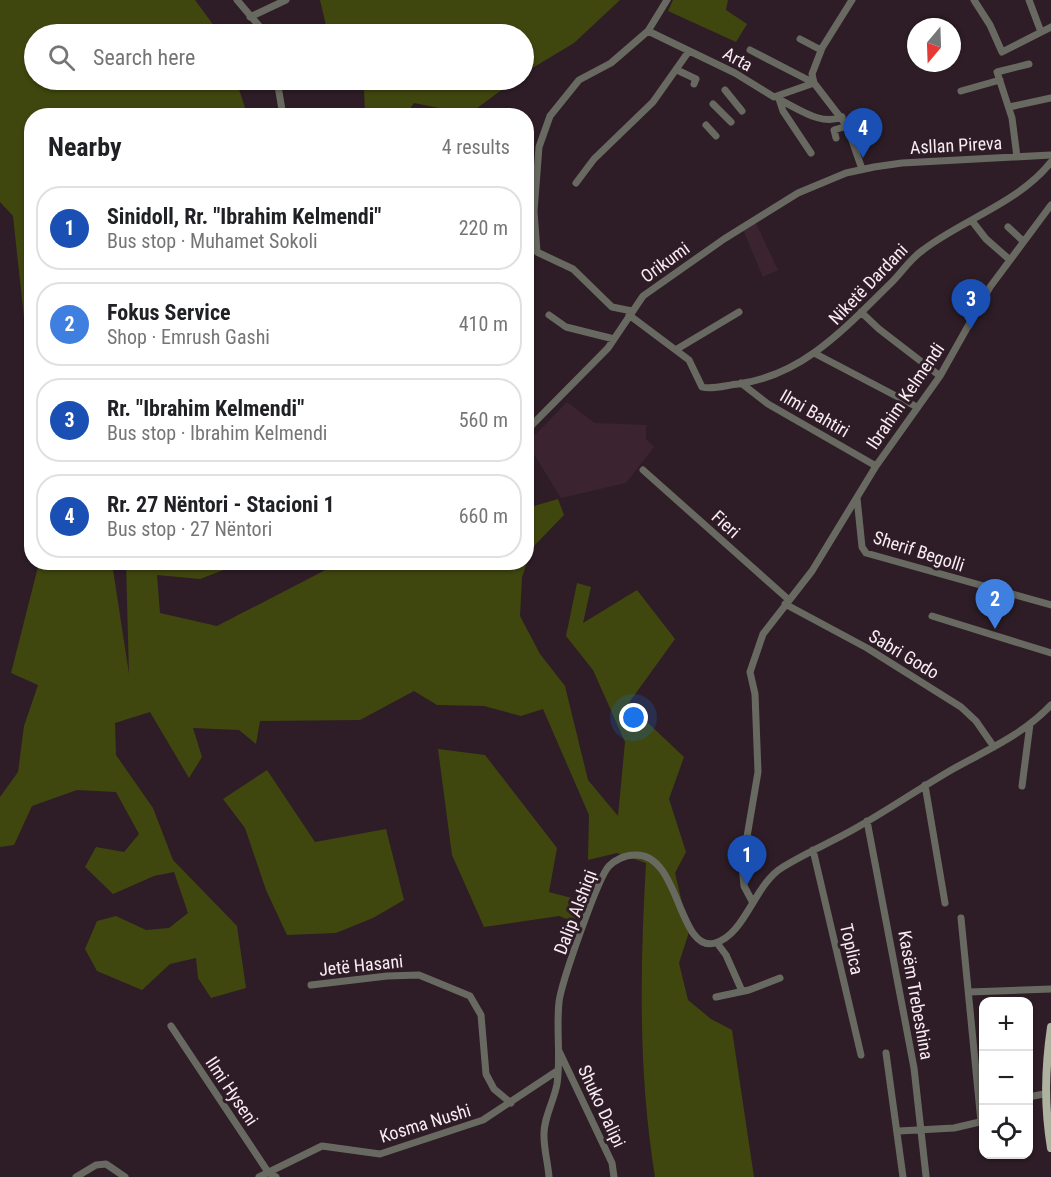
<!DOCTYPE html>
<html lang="en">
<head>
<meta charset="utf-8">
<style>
	:root { --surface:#fff; --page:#f6f6f6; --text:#202124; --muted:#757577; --line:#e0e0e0; --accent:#2563eb }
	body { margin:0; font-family:"Roboto Condensed",sans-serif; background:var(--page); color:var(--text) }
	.controls { position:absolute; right:18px; bottom:18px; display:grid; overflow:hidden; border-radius:12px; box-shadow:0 2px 4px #0004 }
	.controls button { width:54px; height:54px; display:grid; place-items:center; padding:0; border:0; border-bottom:2px solid var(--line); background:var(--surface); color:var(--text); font:30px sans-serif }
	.compass { position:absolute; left:907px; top:18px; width:54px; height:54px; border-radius:50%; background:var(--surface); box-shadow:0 2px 4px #0004; rotate:199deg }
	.you { position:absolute; left:634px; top:718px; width:21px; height:21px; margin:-15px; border:4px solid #fff; border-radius:50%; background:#1a73e8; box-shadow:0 0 0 9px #1a73e833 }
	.badge { display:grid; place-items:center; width:39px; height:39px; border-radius:50%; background:var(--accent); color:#fff; font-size:20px; font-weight:700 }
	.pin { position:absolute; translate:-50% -50px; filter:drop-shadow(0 2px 3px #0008) }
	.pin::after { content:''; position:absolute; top:32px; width:21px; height:18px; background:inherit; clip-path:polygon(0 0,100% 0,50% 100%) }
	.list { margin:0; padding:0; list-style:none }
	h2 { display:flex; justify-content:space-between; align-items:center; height:78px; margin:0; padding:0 24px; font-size:26px }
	h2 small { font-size:20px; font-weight:400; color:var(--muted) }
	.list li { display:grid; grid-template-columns:39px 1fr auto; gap:18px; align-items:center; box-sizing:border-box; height:84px; margin:0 12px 12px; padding:0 12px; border:2px solid var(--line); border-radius:24px }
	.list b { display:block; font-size:22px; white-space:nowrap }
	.list p { margin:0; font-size:20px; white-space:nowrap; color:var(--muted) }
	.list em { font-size:20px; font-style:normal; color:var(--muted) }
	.icon { flex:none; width:33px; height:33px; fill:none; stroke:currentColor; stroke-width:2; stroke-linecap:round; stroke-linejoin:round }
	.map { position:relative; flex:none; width:1051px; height:1177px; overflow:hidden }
	.search { position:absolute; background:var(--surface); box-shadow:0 2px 4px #0004; left:24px; top:24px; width:510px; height:66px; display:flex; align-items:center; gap:15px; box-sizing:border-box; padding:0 21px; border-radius:33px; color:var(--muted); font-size:22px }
	.panel { position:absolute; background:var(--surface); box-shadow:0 2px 4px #0004; left:24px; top:108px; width:510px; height:462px; border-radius:24px }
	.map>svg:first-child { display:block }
	.built { fill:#3b2330 }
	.green { fill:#3f470f }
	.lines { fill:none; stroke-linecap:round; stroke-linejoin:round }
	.minor { stroke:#686a61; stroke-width:7 }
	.major { stroke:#aeb29f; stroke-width:8 }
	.labels { text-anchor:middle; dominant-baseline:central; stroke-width:6; stroke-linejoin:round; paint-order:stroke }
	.street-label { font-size:18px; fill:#f8ebf1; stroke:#2e1d26 }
</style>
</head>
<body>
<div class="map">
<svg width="1051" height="1177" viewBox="0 0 1051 1177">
	<rect width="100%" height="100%" fill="#2e1d26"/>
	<path class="built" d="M755 221 778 270 763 277 743 230Z
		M567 402 595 423 646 425V439L654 447 626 483 561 498 527 443Z"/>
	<path class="green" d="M0 0H195L220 34H34V80H236L246 111 212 116H32L31 383 13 216 0 202Z
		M320 0H620L574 43 524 73V34H328Z
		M673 0H728L726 10 747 24 736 42 668 11Z
		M353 80H515L469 114 414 103 405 116 359 115 365 114 364 89Z
		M558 499 564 515 532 548 522 577 520 616 540 654 565 686 588 780 618 816 625 742 593 670 566 636 577 583 591 587 583 623 637 590 675 639 628 704 684 757 669 799 686 852 675 873 689 932 679 963 688 1000 711 1019 732 1030 754 1177H655C638 1071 640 969 646 863L617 853 588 860 589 815 543 709 521 716 484 706 437 705 414 691 360 720 260 721 256 744 239 730 193 728 202 757 189 778 150 712 115 723 116 755 153 808 173 860 237 926 246 988 211 998 198 978 196 958 170 964 142 990 97 971 85 949 97 921 116 916 146 930 169 928 188 913 174 872 154 876 113 894 85 867 96 847 124 852 139 834 116 792 77 790 32 806 14 845 0 847V797L18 772 24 726 38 685 11 673 39 563H112L129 674 126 563H242L200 579 157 575 160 613 217 626 339 563 526 562 527 508Z
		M438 749 485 755 557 848 549 892 583 901 574 922 559 916 484 927 452 855Z
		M267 770 315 842 386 829 404 900 373 918 336 933 287 935 266 890 245 828 223 799Z"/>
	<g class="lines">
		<path class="minor" d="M237 0 266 34
			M852 0 822 48 812 74 814 83 847 126 862 169
			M974 0 990 25 1002 52 1051 27
			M1029 0 1041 32
			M250 17 286 0
			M648 31 735 73 774 97 814 83
			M800 39 821 50
			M750 50 814 83
			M677 70 696 79 694 84
			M277 80 283 116
			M725 90 742 111
			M961 91 1000 80
			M779 99 783 111 811 153
			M780 100C799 109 821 126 842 117
			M713 104 731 122
			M1009 107 1051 98
			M706 125 716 136
			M836 138 834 130 847 126
			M1017 157 1012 118 997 72 1029 64
			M576 183 594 159 653 102 689 51
			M972 221 986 239 1010 260
			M1008 227 1023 241
			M632 311 612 307 573 269 537 252 534 211 539 147 550 116 579 80 611 63 648 31 667 0
			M861 312 879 329 940 376
			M549 315 566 327 614 339
			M629 315 689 360 702 387C712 390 727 385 738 384 804 375 846 327 891 283 902 272 910 259 923 250 962 220 1020 202 1051 162
			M677 349 739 312
			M814 353 917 407
			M741 383 768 404 876 466
			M526 431 608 348 643 296 724 239 798 193 846 173 874 167 902 163 1051 155
			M643 470 789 600
			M857 498 862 547 866 553 1051 605
			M785 604 867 648 961 707 976 721 994 747
			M932 616 1051 653
			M925 785 945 903
			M1022 786 1030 724
			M867 821 914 1068 926 1176
			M813 850 861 1055
			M752 901 744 886 742 866 758 772 755 694 750 672 763 634 812 571 876 466 940 376 990 287 1051 205
			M961 918 981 1122
			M717 943 726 955 742 991
			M311 985 387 976 419 975 470 996 481 1015 486 1074 494 1089 511 1103
			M969 992 1051 989
			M716 997 749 990 780 978
			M171 1026 268 1172 276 1177
			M559 1051 612 1163 614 1177
			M886 1053 903 1177
			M1028 1097 1044 1094
			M899 1131 954 1128 984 1121
			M76 1177 96 1165 106 1164 125 1177
			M259 1177 322 1146 380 1154 483 1120 557 1071
			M549 1177C548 1163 544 1150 544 1136 543 1119 554 1101 557 1084 561 1057 556 1029 559 1002 561 984 598 877 609 866 615 860 625 855 634 855 680 851 678 954 715 943 746 934 754 884 783 867 807 852 832 842 856 828 888 810 920 788 953 769 987 750 1024 734 1051 705"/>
		<path class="major" d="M1051 1027C1045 1069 1044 1105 1051 1148"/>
	</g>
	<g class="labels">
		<g class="street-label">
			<text transform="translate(738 59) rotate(29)">Arta</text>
			<text transform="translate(956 145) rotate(-3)">Asllan Pireva</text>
			<text transform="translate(665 262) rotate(-36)">Orikumi</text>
			<text transform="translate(868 284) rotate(-46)">Niketë Dardani</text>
			<text transform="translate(905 396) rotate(-56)">Ibrahim Kelmendi</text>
			<text transform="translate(815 413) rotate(30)">Ilmi Bahtiri</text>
			<text transform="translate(726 524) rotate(42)">Fieri</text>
			<text transform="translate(919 551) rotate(18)">Sherif Begolli</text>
			<text transform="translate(904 654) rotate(31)">Sabri Godo</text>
			<text transform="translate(575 912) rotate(-69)">Dalip Alshiqi</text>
			<text transform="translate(852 949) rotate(77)">Toplica</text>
			<text transform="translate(361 965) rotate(-6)">Jetë Hasani</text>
			<text transform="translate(916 995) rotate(80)">Kasëm Trebeshina</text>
			<text transform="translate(232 1091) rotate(56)">Ilmi Hyseni</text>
			<text transform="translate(602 1106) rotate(65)">Shuko Dalipi</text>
			<text transform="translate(425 1123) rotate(-17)">Kosma Nushi</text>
		</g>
	</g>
</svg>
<div class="controls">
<button>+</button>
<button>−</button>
<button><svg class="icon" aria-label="locate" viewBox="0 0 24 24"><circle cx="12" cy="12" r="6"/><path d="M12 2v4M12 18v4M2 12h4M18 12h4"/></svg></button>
</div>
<svg class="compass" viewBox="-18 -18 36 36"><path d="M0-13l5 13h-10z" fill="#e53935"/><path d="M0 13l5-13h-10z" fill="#757577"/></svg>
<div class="you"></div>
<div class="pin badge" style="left:747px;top:885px;background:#1a4fb4">1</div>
<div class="pin badge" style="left:995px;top:629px;background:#3f7fe0">2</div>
<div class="pin badge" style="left:971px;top:329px;background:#1a4fb4">3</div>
<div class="pin badge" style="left:863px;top:158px;background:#1a4fb4">4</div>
<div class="search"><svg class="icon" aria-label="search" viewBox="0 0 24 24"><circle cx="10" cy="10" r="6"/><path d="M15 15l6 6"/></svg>Search here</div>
<section class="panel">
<h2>Nearby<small>4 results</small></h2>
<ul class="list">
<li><span class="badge" style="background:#1a4fb4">1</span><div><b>Sinidoll, Rr. &quot;Ibrahim Kelmendi&quot;</b><p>Bus stop · Muhamet Sokoli</p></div><em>220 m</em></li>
<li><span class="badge" style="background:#3f7fe0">2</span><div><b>Fokus Service</b><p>Shop · Emrush Gashi</p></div><em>410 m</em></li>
<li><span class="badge" style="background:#1a4fb4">3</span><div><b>Rr. &quot;Ibrahim Kelmendi&quot;</b><p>Bus stop · Ibrahim Kelmendi</p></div><em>560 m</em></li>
<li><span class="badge" style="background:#1a4fb4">4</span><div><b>Rr. 27 Nëntori - Stacioni 1</b><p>Bus stop · 27 Nëntori</p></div><em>660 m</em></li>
</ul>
</section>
</div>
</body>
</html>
